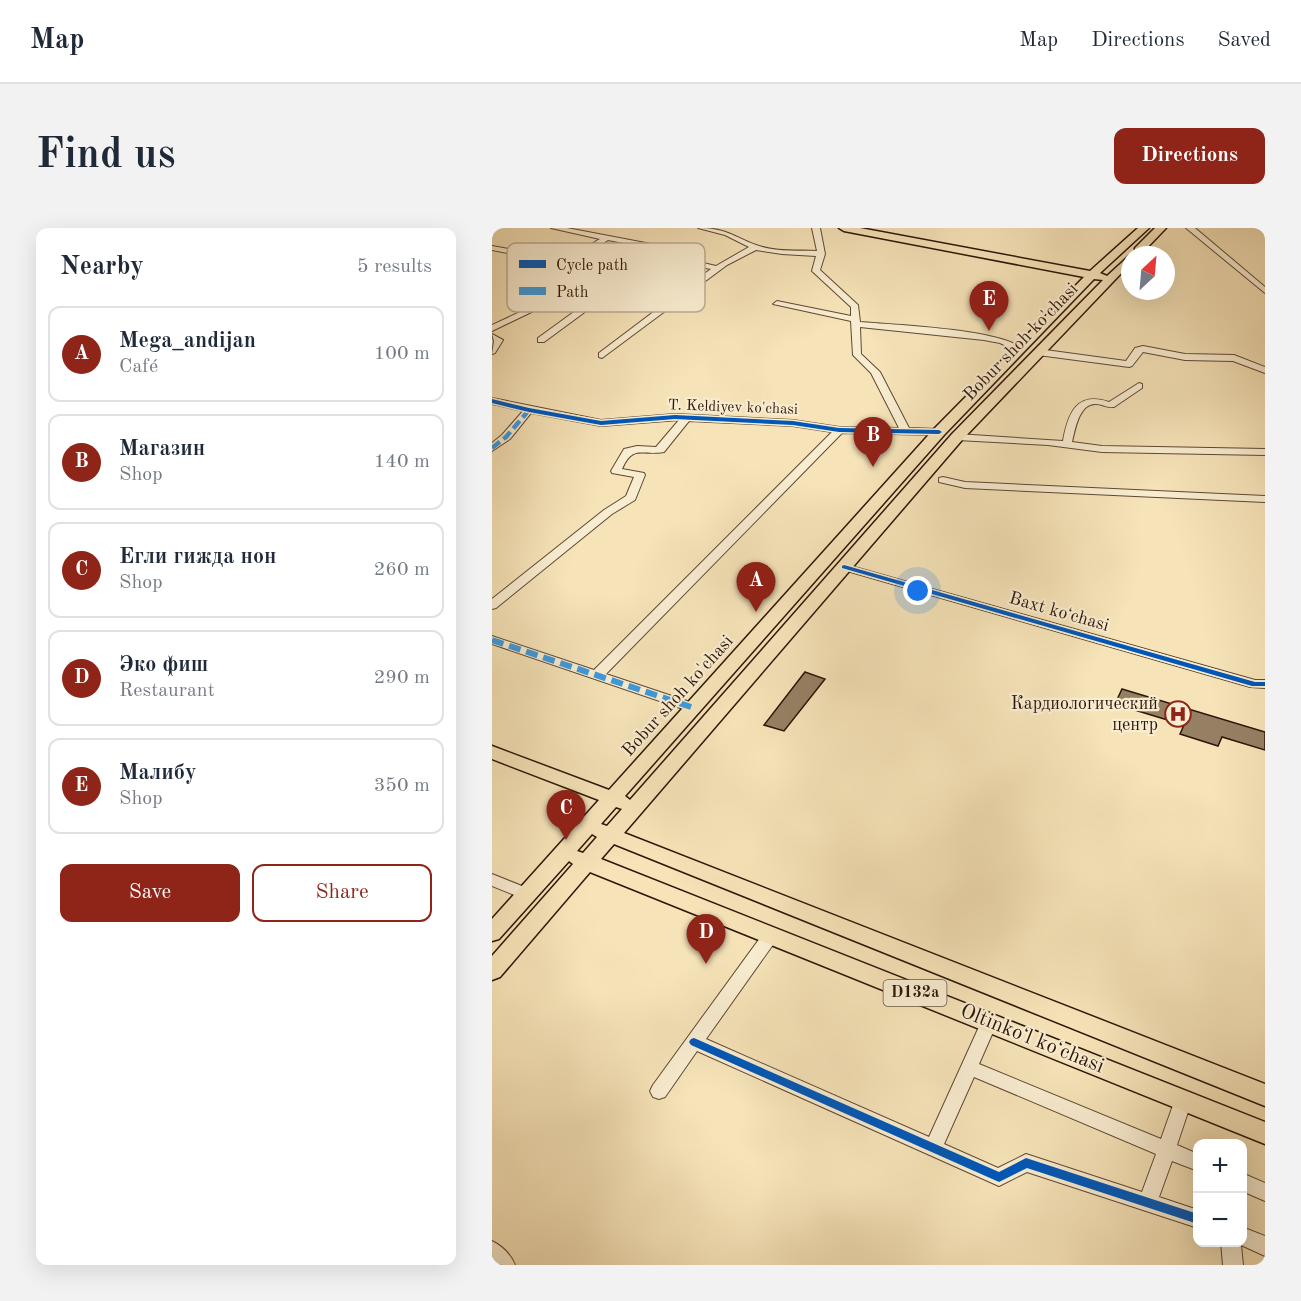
<!DOCTYPE html>
<html lang="en">
<head>
<meta charset="utf-8">
<style>
	:root { --surface:#fff; --page:#f2f2f3; --text:#1f2937; --muted:#747a83; --line:#e0e1e3; --accent:#8f2418 }
	body { margin:0; font-family:"Old Standard TT",serif; background:var(--page); color:var(--text) }
	.controls { position:absolute; right:18px; bottom:18px; display:grid; overflow:hidden; border-radius:12px; box-shadow:0 6px 24px #0002 }
	.controls button { width:54px; height:54px; display:grid; place-items:center; padding:0; border:0; border-bottom:2px solid var(--line); background:var(--surface); color:var(--text); font:30px sans-serif }
	.compass { position:absolute; left:629px; top:18px; width:54px; height:54px; border-radius:50%; background:var(--surface); box-shadow:0 6px 24px #0002; rotate:26deg }
	.you { position:absolute; left:426px; top:363px; width:21px; height:21px; margin:-15px; border:4px solid #fff; border-radius:50%; background:#1a73e8; box-shadow:0 0 0 9px #1a73e833 }
	.badge { display:grid; place-items:center; width:39px; height:39px; border-radius:50%; background:var(--accent); color:#fff; font-size:20px; font-weight:700 }
	.pin { position:absolute; translate:-50% -50px; filter:drop-shadow(0 2px 3px #0008) }
	.pin::after { content:''; position:absolute; top:32px; width:21px; height:18px; background:inherit; clip-path:polygon(0 0,100% 0,50% 100%) }
	.list { margin:0; padding:0; list-style:none }
	h2 { display:flex; justify-content:space-between; align-items:center; height:78px; margin:0; padding:0 24px; font-size:26px }
	h2 small { font-size:20px; font-weight:400; color:var(--muted) }
	.list li { display:grid; grid-template-columns:39px 1fr auto; gap:18px; align-items:center; box-sizing:border-box; height:96px; margin:0 12px 12px; padding:0 12px; border:2px solid var(--line); border-radius:12px }
	.list b { display:block; font-size:22px; white-space:nowrap }
	.list p { margin:0; font-size:20px; white-space:nowrap; color:var(--muted) }
	.list em { font-size:20px; font-style:normal; color:var(--muted) }
	.actions { display:flex; gap:12px; padding:18px 24px }
	.actions a { flex:1; padding:14px 0; border:2px solid var(--accent); border-radius:12px; text-align:center; font-size:21px; color:var(--accent) }
	.actions .main { background:var(--accent); color:#fff }
	.map { position:relative; flex:none; width:773px; height:1037px; overflow:hidden; border-radius:12px }
	header { display:flex; align-items:center; gap:36px; box-sizing:border-box; height:84px; padding:0 30px; background:var(--surface); border-bottom:2px solid var(--line) }
	header strong { font-size:28px }
	nav { display:flex; gap:33px; margin-inline-start:auto; font-size:21px }
	.intro { display:flex; align-items:center; justify-content:space-between; box-sizing:border-box; height:144px; padding:0 36px }
	h1 { margin:0; font-size:42px }
	.button { padding:15px 27px; border-radius:12px; background:var(--accent); color:#fff; font-size:21px; font-weight:700 }
	main { display:flex; gap:36px; padding:0 36px }
	aside { flex:1; background:var(--surface); border-radius:12px; box-shadow:0 6px 24px #0002 }
	.map>svg:first-child { display:block }
	.building { fill:#968064; stroke:#2d1508; stroke-width:1.5 }
	.lines { fill:none; stroke-linecap:round; stroke-linejoin:round }
	.minor-casing { stroke:#5f4834; stroke-width:2 }
	.major-casing { stroke:#2d1508; stroke-width:3 }
	.minor { fill:#f9edd1; fill-rule:evenodd }
	.major { fill:#f6e3b8; fill-rule:evenodd }
	.quiet-far1 { stroke:#3d9add; stroke-width:4.5; stroke-dasharray:10 4.5; stroke-linecap:butt }
	.quiet { stroke:#3d9add; stroke-width:6; stroke-dasharray:12 6; stroke-linecap:butt }
	.cycleway-casing { stroke:#f9edd1; stroke-width:3 }
	.cycleway { fill:#0057b8; fill-rule:evenodd }
	.labels { text-anchor:middle; dominant-baseline:central; stroke-width:4.5; stroke-linejoin:round; paint-order:stroke }
	.far-street-label { font-size:15px; fill:#2d1508; stroke:#f9edd1 }
	.shield { fill:#f9edd1; stroke:#6a5644; stroke-width:1.5 }
	.shield-label { font-size:16px; font-weight:bold; fill:#2d1508 }
	.street-label { font-size:18px; fill:#2d1508; stroke:#f9edd1 }
	.poi-label { font-size:18px; fill:#2d1508; stroke:#f9edd1; text-anchor:end }
	.near-street-label { font-size:21px; fill:#2d1508; stroke:#f9edd1 }
	.key { fill:#f9edd1; stroke:#bcac95; stroke-width:1.5 }
	.key-label { font-size:16px; fill:#2d1508 }
</style>
</head>
<body>
<header>
<strong>Map</strong>
<nav><a>Map</a><a>Directions</a><a>Saved</a></nav>
</header>
<div class="intro"><h1>Find us</h1><a class="button">Directions</a></div>
<main>
<aside>
<h2>Nearby<small>5 results</small></h2>
<ul class="list">
<li><span class="badge">A</span><div><b>Mega_andijan</b><p>Café</p></div><em>100 m</em></li>
<li><span class="badge">B</span><div><b>Магазин</b><p>Shop</p></div><em>140 m</em></li>
<li><span class="badge">C</span><div><b>Егли гижда нон</b><p>Shop</p></div><em>260 m</em></li>
<li><span class="badge">D</span><div><b>Эко фиш</b><p>Restaurant</p></div><em>290 m</em></li>
<li><span class="badge">E</span><div><b>Малибу</b><p>Shop</p></div><em>350 m</em></li>
</ul>
<div class="actions"><a class="main">Save</a><a>Share</a></div>
</aside>
<div class="map">
<svg width="773" height="1037" viewBox="0 0 773 1037">
	<rect width="100%" height="100%" fill="#f6e3b8"/>
	<filter id="stains"><feTurbulence type="fractalNoise" baseFrequency=".00333" numOctaves="4"/><feColorMatrix values="0 0 0 0 .2 0 0 0 0 .09 0 0 0 0 .02 0 0 0 .5 -.17"/></filter>
	<radialGradient id="worn" r=".72"><stop offset=".6" stop-color="#630" stop-opacity="0"/><stop offset="1" stop-color="#630" stop-opacity=".3"/></radialGradient>
	<path class="building" d="M313 444 333 451 292 503 272 497Z
		M630 461 773 504V522L730 509 726 518 688 506 692 497 623 476Z"/>
	<g class="lines">
		<g class="minor-casing">
			<path id="minor" d="M59 0H75L206 25 211 29 207 34 224 38 257 19 233 7 206 0C234 0 240 8 264 17 283 24 305 22 325 23L320 0H328L333 26 328 42 366 77 368 94C403 97 508 101 531 121L527 124 508 115 492 112 368 99 369 126 388 144 417 200 447 201 452 204 447 207 350 205 114 446 207 477 209 480 207 483H197L0 416V408L102 442 340 204 301 198 197 193 172 224C150 228 141 216 130 241L152 245 153 247 143 272 120 286 4 380 0 381V371L112 282 134 268 142 249 120 245 119 243 132 221 145 218 164 219 187 192 109 198 39 185 18 211 0 223V215L10 207 31 183 0 176V170L109 192 183 186 301 192 347 199 407 200 379 145 361 127 359 93 281 76 285 73 359 88V79L320 43 324 28 290 26 264 22 235 37 110 130 107 129V125L172 76 120 64 52 114H46V110L112 62 55 49V45L68 35 0 22V18L74 31 108 11ZM116 12 203 29 197 35 198 37 219 41 177 72 64 46Z
				M694 0H703L773 59V65Z
				M21 68H27L52 78 0 103V97L41 78 21 72Z
				M0 106 11 112 3 125 0 126 2 113Z
				M651 118 693 126 742 127 773 139V145L741 133 693 132 651 124 640 138 637 139 546 127 542 124 546 121 634 133 643 120Z
				M647 155 650 156V160L622 179C615 180 610 176 604 176 587 175 583 202 580 214L610 218 773 221V227L610 224 556 217 465 212 460 209 465 206 571 213C576 185 585 163 617 174Z
				M451 249 473 254 773 268V274L473 260 447 254V250Z
				M352 336 763 452H773V460L758 459 348 341 346 339Z
				M0 646 40 662 43 666 40 670 35 672 0 658Z
				M279 701 285 703 287 707 285 711 214 811 437 909 491 790 497 788 503 790 505 795 487 836 669 911 685 866 691 864 697 866 700 872 685 917 706 926V943L680 933 667 969 706 982V1000L535 944 507 958 205 823 173 869 167 871 161 869 158 863 161 857 273 703ZM482 849 664 926 650 964 534 926 506 940 452 916Z
				M750 945 773 955V973L750 963Z
				M750 999 773 1008V1028L749 1017 751 1037H731L729 1014H750Z
				M0 1013C10 1018 19 1027 23 1037H0Z"/>
		</g>
		<g class="major-casing">
			<path id="major" d="M347 0H368L598 43 646 0H657L608 45 615 48 638 27V36L470 212 132 605 773 856V878L122 616 109 631 773 894V916L98 644 8 749 0 752V728L81 636 77 633 7 711 0 713V691L107 572 0 531V518L117 562 442 201 592 49 352 3ZM602 51 611 52 460 206 138 572 133 568 452 207ZM124 579 130 581 115 598 109 596ZM100 606 105 609 91 625 85 623Z
				M663 0H674L651 24H643V20Z"/>
		</g>
		<use href="#minor" class="minor"/>
		<use href="#major" class="major"/>
		<path class="quiet-far1" d="M0 220 14 209 37 182"/>
		<path class="quiet" d="M0 412 202 480"/>
		<g class="cycleway-casing">
			<path id="cycleway" d="M0 171 37 180 109 193 183 187 301 193 347 200 447 202 450 204 447 206 347 204 301 197 183 191 109 197 37 184 0 175Z
				M352 337 763 454H773V458H760L350 340V338Z
				M202 810 507 944 534 930 706 986V996L535 940 507 954 199 817 197 814 199 811Z"/>
		</g>
		<use href="#cycleway" class="cycleway"/>
	</g>
	<defs>
		<g id="hospital-ring" transform="scale(1.35)"><circle r="9.5" fill="#f9edd1" stroke="#8f2418" stroke-width="1.5"/><path d="M-5-5h3v3.5h4V-5h3V5h-3V1.5h-4V5h-3Z" fill="#8f2418"/></g>
	</defs>
	<g fill-rule="evenodd">
		<use href="#hospital-ring" x="686" y="486"/>
	</g>
	<g class="labels">
		<g class="far-street-label">
			<text transform="translate(241 180) rotate(2)">T. Keldiyev ko'chasi</text>
		</g>
		<rect class="shield" x="391.5" y="752" width="63" height="26" rx="4.5"/>
		<g class="shield-label">
			<text x="423" y="765">D132a</text>
		</g>
		<g class="street-label">
			<text transform="translate(529 114) rotate(-46)">Bobur shoh ko'chasi</text>
			<text transform="translate(567 384) rotate(16)">Baxt koʻchasi</text>
			<text transform="translate(186 468) rotate(-48)">Bobur shoh ko'chasi</text>
		</g>
		<g class="poi-label">
			<text x="666" y="476">Кардиологический<tspan x="666" dy="21">центр</tspan></text>
		</g>
		<g class="near-street-label">
			<text transform="translate(540 811) rotate(22)">Oltinkoʻl koʻchasi</text>
		</g>
	</g>
	<rect x="15" y="15" width="198" height="69" rx="9" class="key"/>
	<rect x="27" y="32" width="27" height="8" fill="#0057b8"/>
	<rect x="27" y="59" width="27" height="8" fill="#3d9add"/>
	<g class="key-label">
		<text x="64" y="42">Cycle path</text>
		<text x="64" y="69">Path</text>
	</g>
	<rect width="100%" height="100%" filter="url(#stains)"/>
	<rect width="100%" height="100%" fill="url(#worn)"/>
</svg>
<div class="controls">
<button>+</button>
<button>−</button>
</div>
<svg class="compass" viewBox="-18 -18 36 36"><path d="M0-13l5 13h-10z" fill="#e53935"/><path d="M0 13l5-13h-10z" fill="#747a83"/></svg>
<div class="you"></div>
<div class="pin badge" style="left:264px;top:384px">A</div>
<div class="pin badge" style="left:381px;top:239px">B</div>
<div class="pin badge" style="left:74px;top:612px">C</div>
<div class="pin badge" style="left:214px;top:736px">D</div>
<div class="pin badge" style="left:497px;top:103px">E</div>
</div>
</main>
</body>
</html>
